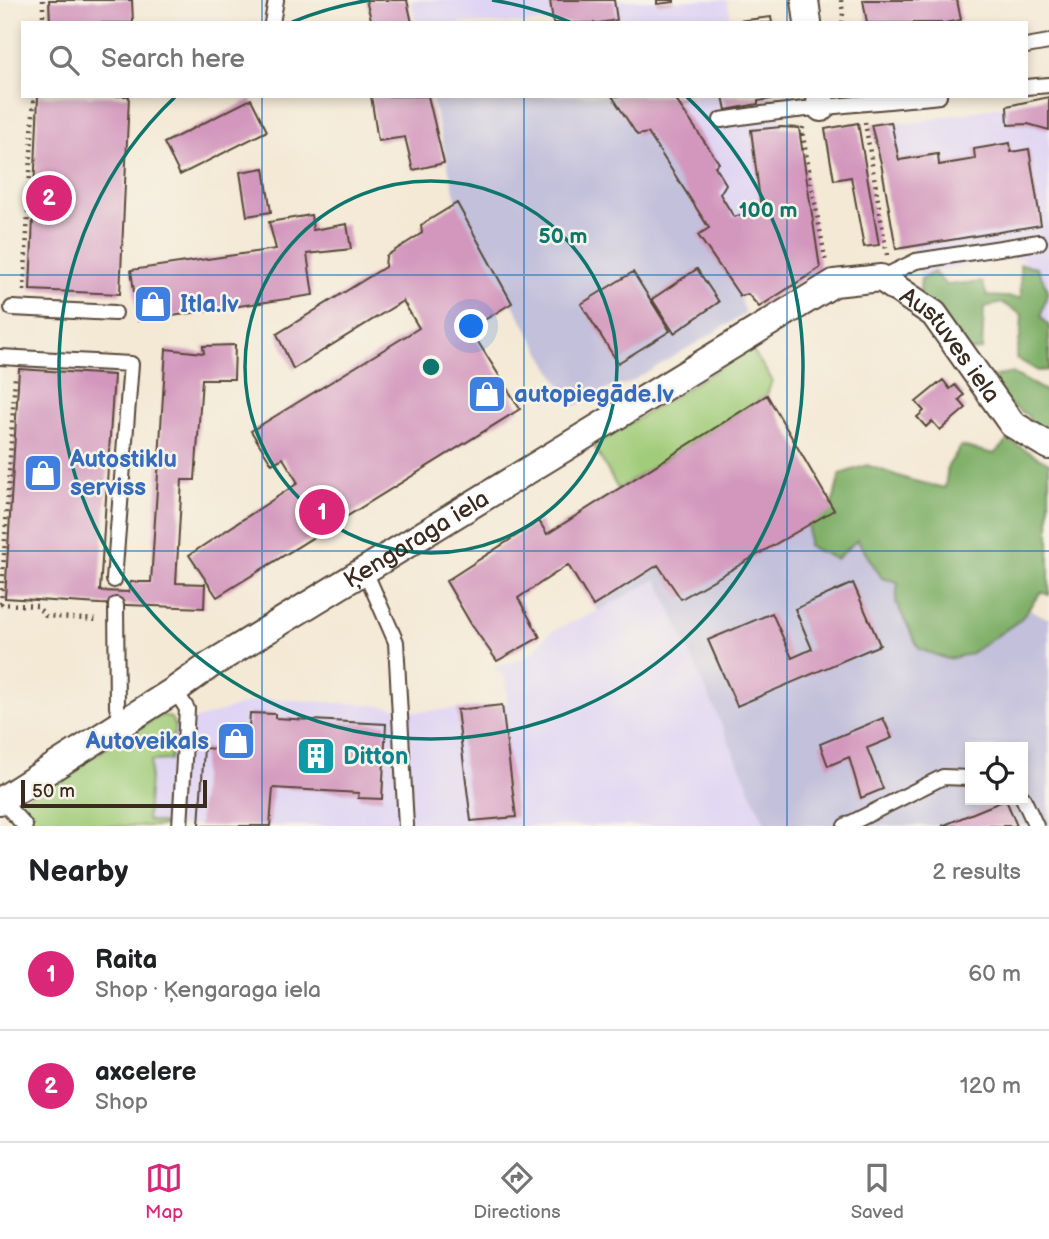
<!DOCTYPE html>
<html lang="en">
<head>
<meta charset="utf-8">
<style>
	:root { --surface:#fff; --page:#f2f2f2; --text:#202124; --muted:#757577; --line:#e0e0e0; --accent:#db2777 }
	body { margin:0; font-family:"Balsamiq Sans",sans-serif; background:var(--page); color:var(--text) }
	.controls { position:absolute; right:21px; bottom:21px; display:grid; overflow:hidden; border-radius:0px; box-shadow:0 4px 10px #0003 }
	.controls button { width:63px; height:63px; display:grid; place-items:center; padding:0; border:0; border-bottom:2px solid var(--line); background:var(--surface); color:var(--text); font:35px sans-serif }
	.scale { position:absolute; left:21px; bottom:18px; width:186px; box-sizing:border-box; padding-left:7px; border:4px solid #3b2a1e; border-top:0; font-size:19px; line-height:24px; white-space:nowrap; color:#3b2a1e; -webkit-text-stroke:5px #f7f3e8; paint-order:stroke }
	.you { position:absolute; left:472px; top:327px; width:24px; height:24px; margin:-18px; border:5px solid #fff; border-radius:50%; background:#1a73e8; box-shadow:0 0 0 10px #1a73e833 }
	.badge { display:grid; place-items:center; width:46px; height:46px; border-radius:50%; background:var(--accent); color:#fff; font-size:23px; font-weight:700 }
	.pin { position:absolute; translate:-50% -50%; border:4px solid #fff; box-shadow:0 2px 7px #0006 }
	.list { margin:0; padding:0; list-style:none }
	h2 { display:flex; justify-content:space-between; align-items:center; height:91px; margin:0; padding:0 28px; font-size:30px }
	h2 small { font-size:23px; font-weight:400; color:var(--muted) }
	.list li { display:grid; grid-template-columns:46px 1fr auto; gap:21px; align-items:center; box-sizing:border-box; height:112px; padding:0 28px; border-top:2px solid var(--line) }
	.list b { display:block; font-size:26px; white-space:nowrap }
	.list p { margin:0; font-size:23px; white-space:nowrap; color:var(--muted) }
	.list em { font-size:23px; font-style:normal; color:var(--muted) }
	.icon { flex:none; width:38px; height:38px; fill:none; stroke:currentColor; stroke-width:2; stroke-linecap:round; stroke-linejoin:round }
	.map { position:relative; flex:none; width:1049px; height:826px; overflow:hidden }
	.search { position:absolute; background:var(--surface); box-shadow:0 4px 10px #0003; left:21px; right:21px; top:21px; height:77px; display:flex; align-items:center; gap:18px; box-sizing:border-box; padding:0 24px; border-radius:0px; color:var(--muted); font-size:26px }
	.sheet { height:315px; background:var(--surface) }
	nav { display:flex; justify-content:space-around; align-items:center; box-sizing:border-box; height:98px; border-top:2px solid var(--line); background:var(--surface); font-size:19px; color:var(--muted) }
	nav a { display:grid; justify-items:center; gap:4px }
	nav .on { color:var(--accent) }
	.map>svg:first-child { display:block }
	.built { fill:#dfd4f4 }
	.industrial { fill:#c3c0db; fill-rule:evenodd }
	.green { fill:#a1cc79; stroke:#6e7b4c; stroke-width:2 }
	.forest { fill:#80b069; stroke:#5e6d44; stroke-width:2 }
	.building { fill:#d397bd }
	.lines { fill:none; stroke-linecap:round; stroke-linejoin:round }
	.lane-casing { stroke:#574739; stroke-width:18 }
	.street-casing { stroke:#574739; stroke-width:30 }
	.path { stroke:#574739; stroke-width:4.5; stroke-dasharray:2 5; stroke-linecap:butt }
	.lane { stroke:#fff; stroke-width:14 }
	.street { stroke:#fff; stroke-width:26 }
	.grid { fill:none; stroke:#1f6fb2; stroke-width:2; stroke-opacity:0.55 }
	.ring { fill:none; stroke:#0f766e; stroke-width:3.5 }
	.labels { text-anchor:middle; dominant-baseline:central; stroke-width:5; stroke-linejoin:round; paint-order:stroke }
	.shop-label { font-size:24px; font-weight:bold; fill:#366cbe; stroke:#f7f3e8; text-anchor:start }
	.street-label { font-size:24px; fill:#3b2a1e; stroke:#f7f3e8 }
	.culture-label { font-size:24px; font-weight:bold; fill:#0d838f; stroke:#f7f3e8; text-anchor:start }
	.centre { fill:#0f766e; stroke:#f7f3e8; stroke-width:3.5 }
	.ring-label { font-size:21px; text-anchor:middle; font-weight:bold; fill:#0f766e; stroke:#f7f3e8; stroke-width:5; stroke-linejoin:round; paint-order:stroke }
</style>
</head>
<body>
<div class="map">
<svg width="1049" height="826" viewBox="0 0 1049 826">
	<rect width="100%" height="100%" fill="#f7f3e8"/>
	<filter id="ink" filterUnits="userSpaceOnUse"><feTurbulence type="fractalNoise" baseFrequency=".0143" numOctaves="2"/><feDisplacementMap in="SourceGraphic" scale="14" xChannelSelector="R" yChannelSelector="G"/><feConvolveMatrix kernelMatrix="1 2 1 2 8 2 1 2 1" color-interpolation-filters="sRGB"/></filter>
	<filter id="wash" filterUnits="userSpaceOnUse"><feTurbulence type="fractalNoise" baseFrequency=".00686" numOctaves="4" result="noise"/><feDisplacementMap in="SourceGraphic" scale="28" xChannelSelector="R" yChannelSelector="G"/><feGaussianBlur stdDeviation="1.57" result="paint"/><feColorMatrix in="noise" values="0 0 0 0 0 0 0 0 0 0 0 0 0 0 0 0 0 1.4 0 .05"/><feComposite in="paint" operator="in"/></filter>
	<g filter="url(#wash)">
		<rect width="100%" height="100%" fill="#f4e9d5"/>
		<path class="built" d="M411 0H657L658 4 685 0H727L732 22 771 17 772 23H416Z
			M612 96H776L782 127 799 128 820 268 759 307 748 295 740 296 698 235 708 228Z
			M1049 97V332H1027L1023 259 993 260 934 272 921 279 912 246 896 249 881 163 871 125 891 122 912 123Z
			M657 579 766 826H165V824L147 821 151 760H170L175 726 263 698 383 706 418 712 507 704 505 677 493 668 530 656 550 632 598 611Z"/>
		<path class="industrial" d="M442 96H612L648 133 709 228 699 235 740 296 745 314 629 383 608 389 573 407 512 303 457 203 432 100Z
			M767 395 834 510 1049 619V826H766L657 579 598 611 548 534ZM970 747H1023V800H970Z"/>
		<path class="green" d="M751 348 772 380 767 395 618 489 594 446Z
			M162 715 171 718 175 726 170 760 151 761 147 820 165 824V826H39L18 802Z"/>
		<path class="forest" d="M1020 264 1037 267 1048 290 1041 316 1049 326V370L1038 371 1016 358 1021 332 1022 315 1003 303 984 307 982 350 964 351 919 298 921 279 934 272 946 285 982 282 987 296 1021 298Z
			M1012 373 1049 393V437L1034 429 1028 416 997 396 992 377Z
			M1008 440 1049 463V595L1041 592 1020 620 970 654 947 659 919 649 896 602 898 582 882 578 857 540 836 559 808 546 809 517 833 502 840 474 867 465 910 480 945 488 948 466 961 446 994 454Z"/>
		<g id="blocks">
			<path class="building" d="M49 0H132L133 23H50Z
				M366 0H407L412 23H372Z
				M550 0H614L617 20 599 23H553Z
				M657 0H674V2L657 4Z
				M863 0H957L961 20 944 23H867Z
				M771 17 772 23H738V21Z
				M38 96H129L120 294 30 290Z
				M371 96H428L444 163 413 170 405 137 378 141Z
				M612 96H690V98L676 100 719 163 715 166 726 184 720 194 734 217 761 208 751 130 781 127 799 128 820 268 759 307 748 294 740 296 698 235 709 228 648 133 637 135Z
				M723 96H778V98L758 101V104L726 110Z
				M1049 97V130L1028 124 1008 125 1007 106Z
				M251 99 267 131 180 175 164 143Z
				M891 122 899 160 938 154 939 165 975 159 974 149 1010 143 1011 152 1029 149 1041 225 896 249 881 163 871 125Z
				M858 123 879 245 864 247 851 177 834 180 825 129Z
				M264 168 271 212 247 216 240 172Z
				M457 203 512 303 470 329 520 409 217 597 189 555 298 483 283 458 272 464 251 431 419 328 403 301 293 369 277 334 385 267 386 256 422 233 421 225Z
				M311 215 313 230 347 224 351 249 307 254 313 295 138 321 131 270 276 249 269 222Z
				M697 269 719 302 674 333 652 299Z
				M633 272 670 331 618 363 581 304Z
				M235 345 234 379H202L195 480H182L176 583 205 584 204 608 100 604 5 598 19 369 114 375 100 591 129 592 130 582H151L166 349 204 353 203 346Z
				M943 380 950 389 955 385 964 395 959 400 966 408 940 430 932 421 926 427 917 417 924 411 916 402Z
				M767 395 834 510 681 599 658 565 593 606 568 565 518 598 540 637 497 661 471 624 446 581 539 521 547 534Z
				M853 583 880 645 737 706 708 640 772 613 792 658 812 649 795 609Z
				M502 705 516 817 471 821 457 710Z
				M250 713 275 714V718L386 724 382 799 358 798 359 793 273 788 270 826H199L204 748 226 750 228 726 249 727Z
				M883 718 892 738 867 748 883 789 861 798 849 757 828 766 820 744Z
				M1006 800 1017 826H942L1005 800Z"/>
		</g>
	</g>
	<g filter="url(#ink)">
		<use href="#blocks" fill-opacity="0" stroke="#574739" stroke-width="2"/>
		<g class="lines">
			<g class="lane-casing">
				<path id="lane" d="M272 23 276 0
					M1026 46 1049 42
					M1026 87 1049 85
					M721 120C793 108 866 104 939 96
					M881 278 916 261 1039 242
					M12 308 115 313
					M0 357 131 364 114 580
					M365 571 396 642 406 826
					M116 605 117 707 122 724
					M175 690 187 709 180 826
					M1023 798 1036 826
					M1 800 25 826
					M845 826 943 777 970 778"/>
			</g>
			<g class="street-casing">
				<g id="street">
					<path d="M805 0 808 23"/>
					<path d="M820 96 821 108"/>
					<path id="s1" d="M0 801 175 690 210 665 834 283 881 278 934 314 1012 424 1049 446"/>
				</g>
			</g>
			<path class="path" d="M43 0V23
				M841 0 843 13 842 23
				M865 122 887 255
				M803 127 802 131 826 263
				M24 291 34 96
				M0 604 37 606 46 616 97 620
				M1 604 15 376"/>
			<use href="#lane" class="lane"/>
			<use href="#street" class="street"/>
		</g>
	</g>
	<path class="grid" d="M262 0V23M524 0V23M787 0V23M262 96V826M524 96V826M787 96V826M0 275H1049M0 551H1049"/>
	<g class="ring">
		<circle cx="431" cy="367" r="186"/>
		<path d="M292 22A372 372 0 0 1 370 0M492 0A372 372 0 0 1 570 22M687 97A372 372 0 1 1 175 97"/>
	</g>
	<defs>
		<g id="shop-square" transform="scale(2.0125)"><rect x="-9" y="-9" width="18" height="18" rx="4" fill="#3f7fe0" stroke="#f7f3e8"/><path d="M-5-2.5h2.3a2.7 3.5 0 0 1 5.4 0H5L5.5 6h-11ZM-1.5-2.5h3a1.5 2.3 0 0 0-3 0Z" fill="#fff"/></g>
		<g id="building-square" transform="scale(2.0125)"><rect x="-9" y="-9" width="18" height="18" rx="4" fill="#0f9aa8" stroke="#f7f3e8"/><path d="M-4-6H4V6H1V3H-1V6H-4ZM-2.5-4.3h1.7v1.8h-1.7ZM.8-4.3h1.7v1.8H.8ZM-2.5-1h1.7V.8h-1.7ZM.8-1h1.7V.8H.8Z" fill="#fff"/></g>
	</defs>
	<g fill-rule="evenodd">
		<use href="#shop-square" x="153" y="304"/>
		<use href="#shop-square" x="487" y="394"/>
		<use href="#shop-square" x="43" y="473"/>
		<use href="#shop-square" x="236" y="741"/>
		<use href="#building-square" x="316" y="756"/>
	</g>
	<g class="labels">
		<g class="shop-label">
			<text x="180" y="304">Itla.lv</text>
			<text x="514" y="394">autopiegāde.lv</text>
			<text x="70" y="459">Autostiklu<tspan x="70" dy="28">serviss</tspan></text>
			<text x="209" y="741" text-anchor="end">Autoveikals</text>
		</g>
		<g class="street-label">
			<text stroke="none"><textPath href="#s1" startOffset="1127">Austuves iela</textPath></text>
			<text stroke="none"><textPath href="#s1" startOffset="492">Ķengaraga iela</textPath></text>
		</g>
		<g class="culture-label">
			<text x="343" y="756">Ditton</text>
		</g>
	</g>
	<circle cx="431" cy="367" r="10" class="centre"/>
	<g class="ring-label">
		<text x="768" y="217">100 m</text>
		<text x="563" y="243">50 m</text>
	</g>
</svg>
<div class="controls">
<button><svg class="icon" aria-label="locate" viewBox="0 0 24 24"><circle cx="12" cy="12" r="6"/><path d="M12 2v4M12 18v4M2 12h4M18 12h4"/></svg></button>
</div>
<div class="scale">50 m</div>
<div class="you"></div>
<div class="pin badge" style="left:322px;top:512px">1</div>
<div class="pin badge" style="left:49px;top:198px">2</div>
<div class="search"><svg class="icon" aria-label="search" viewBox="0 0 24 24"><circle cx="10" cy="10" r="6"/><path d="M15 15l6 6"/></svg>Search here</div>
</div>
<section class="sheet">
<h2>Nearby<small>2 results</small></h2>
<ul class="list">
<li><span class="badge">1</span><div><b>Raita</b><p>Shop · Ķengaraga iela</p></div><em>60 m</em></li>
<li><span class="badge">2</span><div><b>axcelere</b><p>Shop</p></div><em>120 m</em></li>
</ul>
</section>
<nav>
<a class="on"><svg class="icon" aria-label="map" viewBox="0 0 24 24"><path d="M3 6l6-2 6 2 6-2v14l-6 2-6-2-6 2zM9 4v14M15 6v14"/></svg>Map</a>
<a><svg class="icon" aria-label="directions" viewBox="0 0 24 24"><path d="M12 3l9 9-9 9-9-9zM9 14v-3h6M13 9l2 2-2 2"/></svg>Directions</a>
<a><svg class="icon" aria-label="saved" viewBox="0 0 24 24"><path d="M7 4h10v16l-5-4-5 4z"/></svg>Saved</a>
</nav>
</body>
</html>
